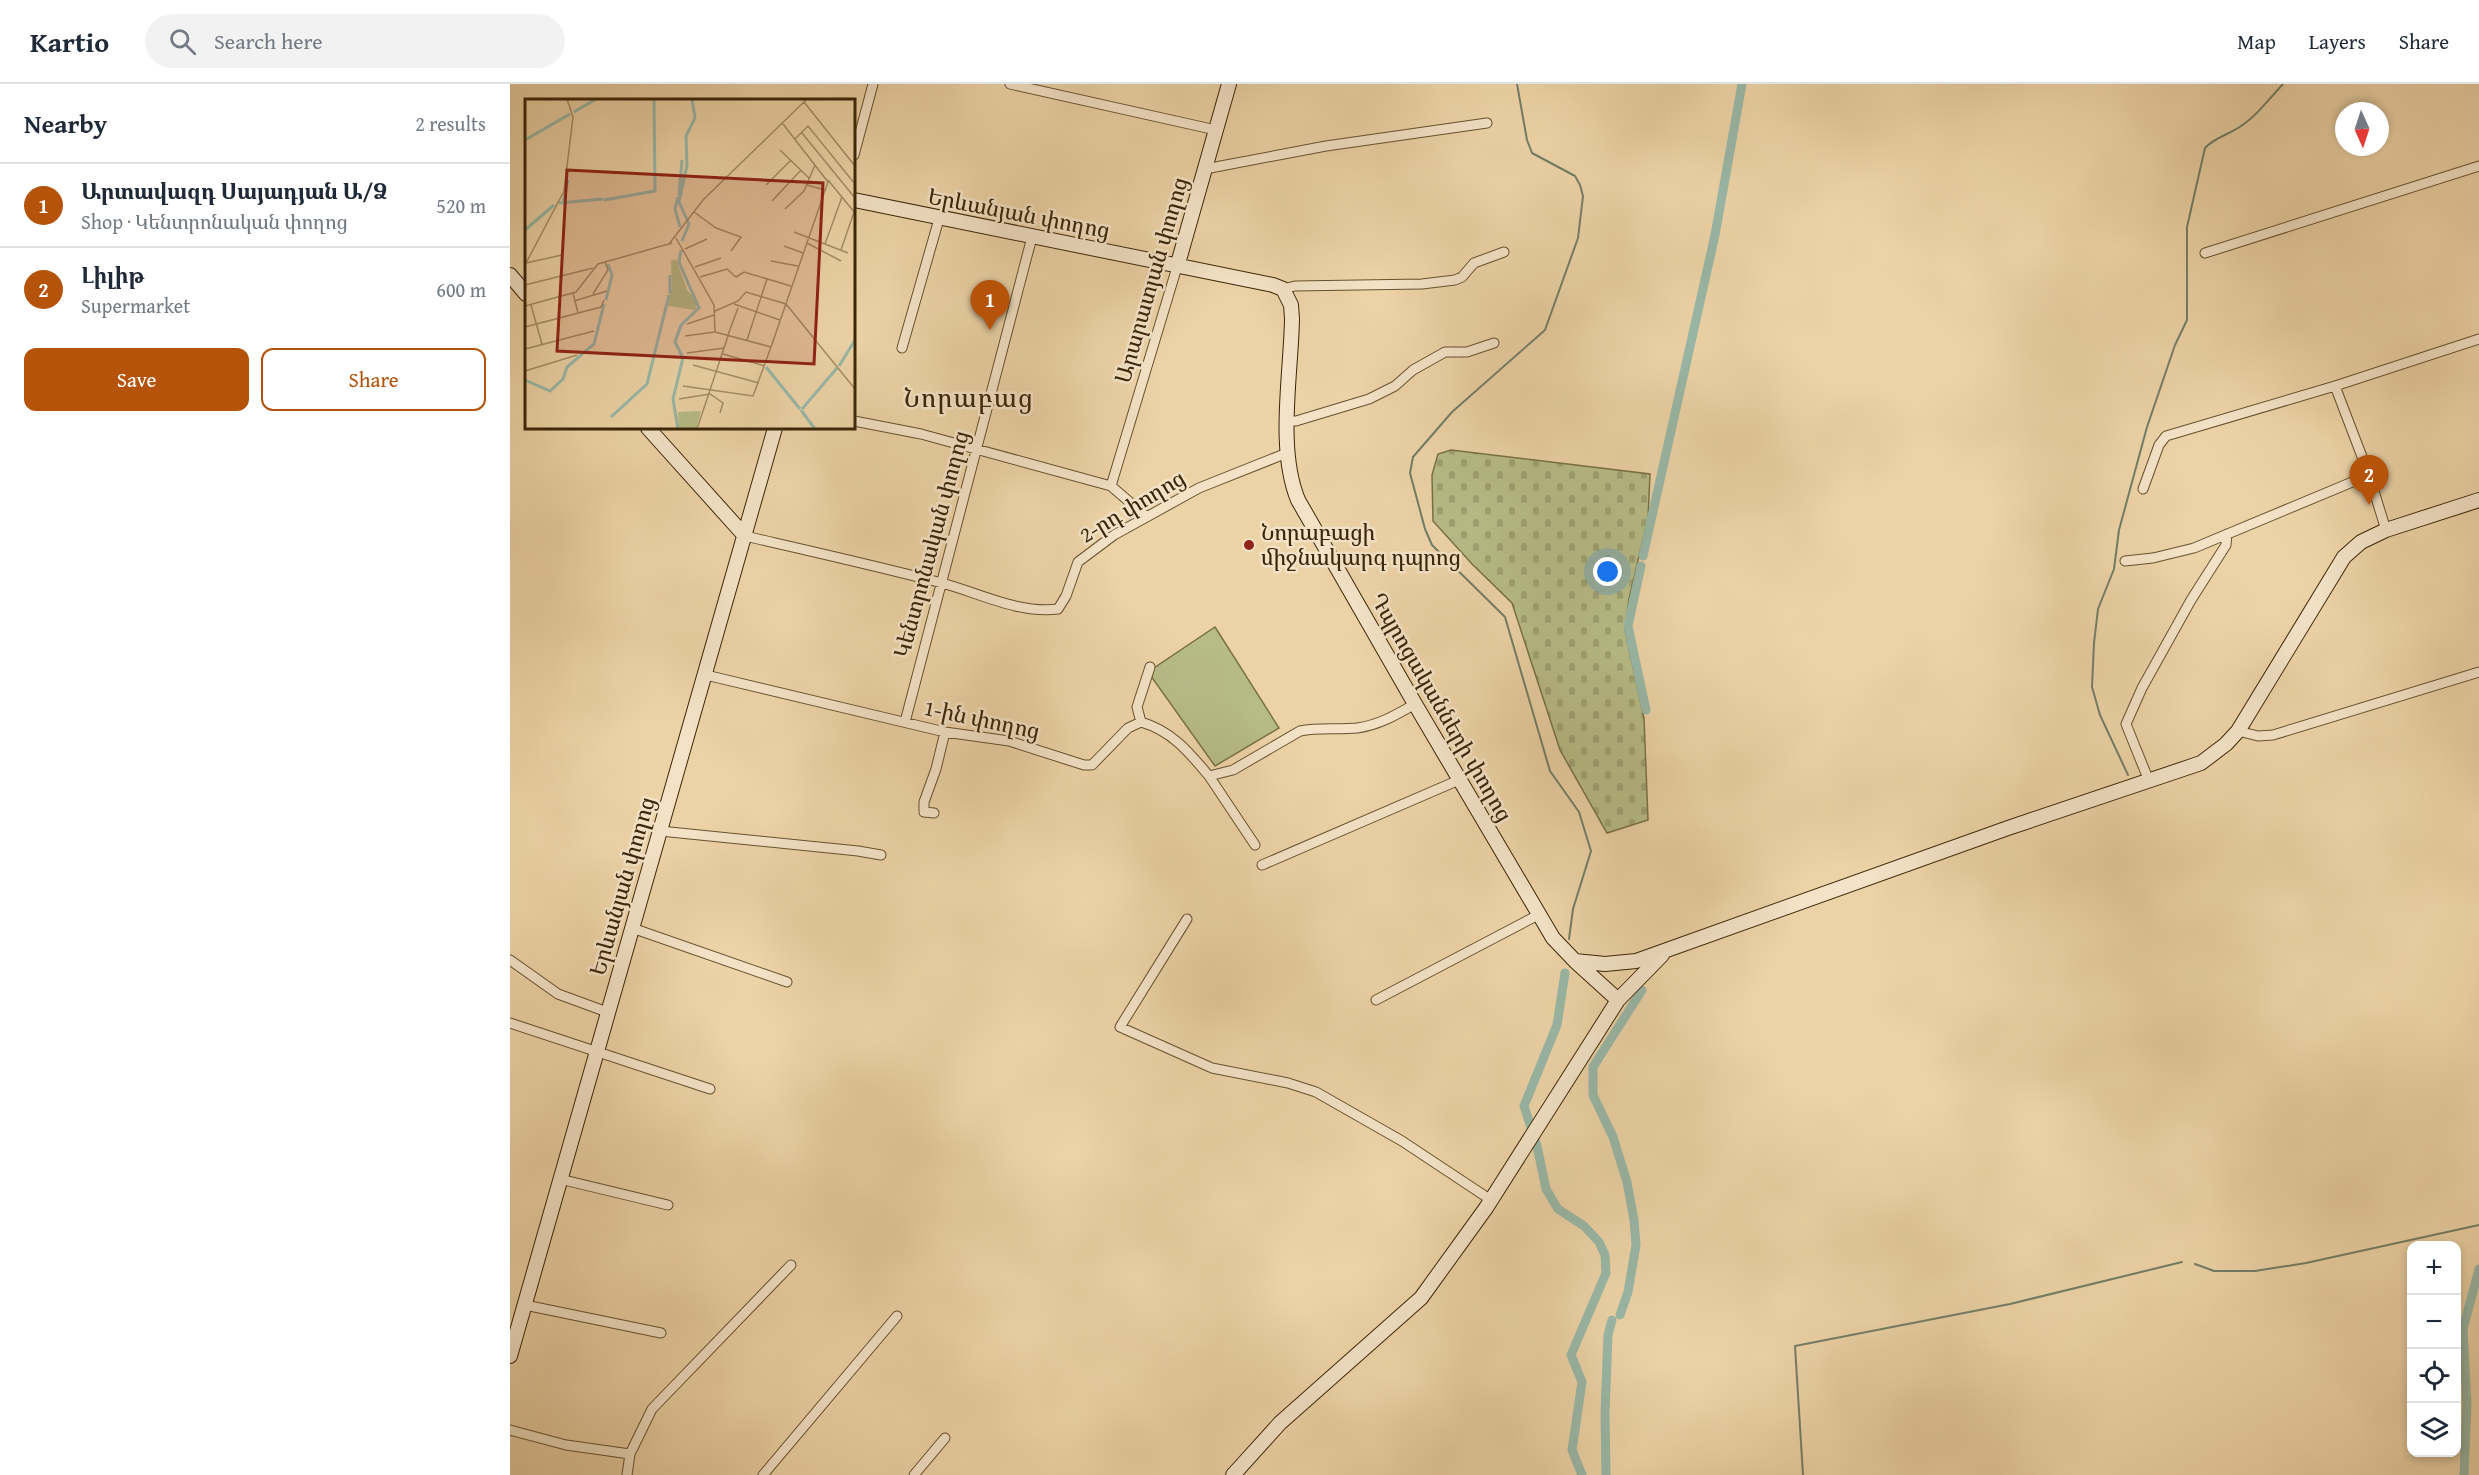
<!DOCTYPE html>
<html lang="en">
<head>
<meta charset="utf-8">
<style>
	:root { --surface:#fff; --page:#f2f2f3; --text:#1f2937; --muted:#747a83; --line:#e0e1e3; --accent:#b45309 }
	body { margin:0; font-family:"Gentium Book Plus","Noto Serif Armenian",serif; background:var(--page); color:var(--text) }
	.controls { position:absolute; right:18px; bottom:18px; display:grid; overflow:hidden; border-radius:12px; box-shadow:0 3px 9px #0003 }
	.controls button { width:54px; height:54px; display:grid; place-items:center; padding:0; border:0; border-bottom:2px solid var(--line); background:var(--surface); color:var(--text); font:30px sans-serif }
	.compass { position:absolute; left:1825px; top:18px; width:54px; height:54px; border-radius:50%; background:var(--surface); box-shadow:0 3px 9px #0003; rotate:177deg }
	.you { position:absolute; left:1098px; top:488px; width:21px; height:21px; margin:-15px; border:4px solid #fff; border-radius:50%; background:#1a73e8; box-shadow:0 0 0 9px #1a73e833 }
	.badge { display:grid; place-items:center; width:39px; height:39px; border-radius:50%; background:var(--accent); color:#fff; font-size:20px; font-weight:700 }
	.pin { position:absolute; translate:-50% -50px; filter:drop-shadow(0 2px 3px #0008) }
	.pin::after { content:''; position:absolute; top:32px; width:21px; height:18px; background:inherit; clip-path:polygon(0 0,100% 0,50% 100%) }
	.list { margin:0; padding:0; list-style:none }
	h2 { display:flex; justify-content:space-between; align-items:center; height:78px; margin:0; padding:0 24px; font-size:26px }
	h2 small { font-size:20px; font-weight:400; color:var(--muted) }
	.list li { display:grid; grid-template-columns:39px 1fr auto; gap:18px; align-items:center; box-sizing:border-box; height:84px; padding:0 24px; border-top:2px solid var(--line) }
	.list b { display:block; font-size:22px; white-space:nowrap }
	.list p { margin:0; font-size:20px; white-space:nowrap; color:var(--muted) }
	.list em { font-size:20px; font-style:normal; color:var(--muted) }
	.actions { display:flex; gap:12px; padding:18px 24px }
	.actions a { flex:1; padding:14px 0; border:2px solid var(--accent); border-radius:12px; text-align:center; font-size:21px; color:var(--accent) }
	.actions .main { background:var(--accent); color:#fff }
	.icon { flex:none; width:33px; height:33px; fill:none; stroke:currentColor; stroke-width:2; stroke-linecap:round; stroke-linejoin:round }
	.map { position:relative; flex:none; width:1969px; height:1391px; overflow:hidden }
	header { display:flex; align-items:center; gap:36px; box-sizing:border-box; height:84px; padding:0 30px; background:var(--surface); border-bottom:2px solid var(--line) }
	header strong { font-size:28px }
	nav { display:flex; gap:33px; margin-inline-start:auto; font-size:21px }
	.search { width:420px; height:54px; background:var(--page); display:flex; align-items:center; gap:15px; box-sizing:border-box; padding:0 21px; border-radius:33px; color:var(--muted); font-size:22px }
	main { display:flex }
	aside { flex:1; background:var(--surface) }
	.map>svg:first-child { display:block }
	.cemetery { fill:url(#cemetery-stones); stroke:#797146; stroke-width:1.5 }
	.pitch { fill:#b7bc87; stroke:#797146; stroke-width:1.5 }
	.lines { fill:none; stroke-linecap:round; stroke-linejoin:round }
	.stream { stroke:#737e67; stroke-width:2 }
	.canal { stroke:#99b8a7; stroke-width:9 }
	.minor-casing { stroke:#67512e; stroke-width:11 }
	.secondary-casing { stroke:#3b2606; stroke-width:16 }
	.minor { stroke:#f3e2c6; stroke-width:9 }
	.secondary { stroke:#f3e2c6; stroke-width:14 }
	.poi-dot { fill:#8f2418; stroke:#f3e2c6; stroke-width:2 }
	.labels { text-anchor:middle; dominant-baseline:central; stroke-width:5; stroke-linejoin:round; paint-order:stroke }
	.street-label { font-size:22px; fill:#3b2606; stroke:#f3e2c6 }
	.poi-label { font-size:22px; fill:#3b2606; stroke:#f3e2c6; text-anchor:start }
	.quarter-label { font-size:26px; letter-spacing:1.5px; fill:#3b2606; stroke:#f3e2c6 }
	.inset-river { fill:none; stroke:#99b8a7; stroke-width:3 }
	.inset-road { fill:none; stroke:#a58e67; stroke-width:1.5 }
	.view { fill:#8f2418; fill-opacity:0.15; stroke:#8f2418; stroke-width:3 }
	.inset-edge { fill:none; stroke:#3b2606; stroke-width:3 }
</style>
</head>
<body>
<header>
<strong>Kartio</strong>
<div class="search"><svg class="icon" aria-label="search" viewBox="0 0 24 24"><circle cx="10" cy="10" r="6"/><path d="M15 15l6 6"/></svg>Search here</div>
<nav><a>Map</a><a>Layers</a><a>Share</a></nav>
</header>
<main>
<aside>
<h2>Nearby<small>2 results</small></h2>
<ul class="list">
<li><span class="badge">1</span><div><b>Արտավազդ Սայադյան Ա/Ձ</b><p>Shop · Կենտրոնական փողոց</p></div><em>520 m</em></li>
<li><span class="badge">2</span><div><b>Լիլիթ</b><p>Supermarket</p></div><em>600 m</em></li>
</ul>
<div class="actions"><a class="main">Save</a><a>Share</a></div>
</aside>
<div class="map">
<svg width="1969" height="1391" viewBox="0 0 1969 1391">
	<defs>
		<pattern id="cemetery-stones" width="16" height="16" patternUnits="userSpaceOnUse" patternTransform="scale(1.5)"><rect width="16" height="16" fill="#b7bc87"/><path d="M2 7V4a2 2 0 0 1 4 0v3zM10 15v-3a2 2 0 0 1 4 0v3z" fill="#9ea173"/></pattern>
	</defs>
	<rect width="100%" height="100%" fill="#ecd3a7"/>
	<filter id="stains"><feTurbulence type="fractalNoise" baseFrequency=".00333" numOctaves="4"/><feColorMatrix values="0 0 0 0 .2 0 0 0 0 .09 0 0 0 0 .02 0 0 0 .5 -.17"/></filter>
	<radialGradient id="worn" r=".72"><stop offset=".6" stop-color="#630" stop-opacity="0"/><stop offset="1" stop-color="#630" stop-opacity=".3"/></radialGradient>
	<path class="cemetery" d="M941 366 1140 390 1138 434 1119 515 1115 546 1134 634 1138 736 1097 749 1050 666 1002 519 962 480 923 437 922 391 928 370Z"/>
	<path class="pitch" d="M705 543 769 644 705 682 638 588Z"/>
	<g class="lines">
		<path class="stream" d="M1007 0 1017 56 1022 69 1065 92 1070 101 1073 112 1068 154 1035 246 942 328 903 373 900 389 915 445 922 461 995 533 1040 687 1069 728 1081 767 1063 825 1059 855
			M1618 691 1590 631 1582 603 1584 559 1588 525 1604 485 1609 446 1637 343 1665 261 1677 236V143L1695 64C1704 54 1717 51 1728 44 1746 33 1759 15 1773 0
			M1685 1180 1704 1187H1745L1796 1179 1969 1141
			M1293 1391 1285 1262 1500 1220 1672 1178"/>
		<path class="canal" d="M1133 472 1205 151 1232 0
			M1131 482 1118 542 1136 626
			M1055 889 1047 941 1014 1022 1027 1062 1036 1105 1048 1125 1074 1142 1089 1158 1095 1171 1096 1189 1061 1271 1072 1298 1062 1366 1072 1391
			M1110 1231 1118 1208 1126 1161 1124 1136 1117 1098 1103 1053 1083 1011V983L1132 906
			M1096 1391 1095 1329 1098 1251 1102 1236
			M1954 1391 1957 1320 1953 1245 1969 1185"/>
		<g class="minor-casing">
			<path id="minor" d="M500 0 706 46
				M344 71 363 0
				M695 85 816 62 977 39
				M1695 169 1969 82
				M773 205 785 202 912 200 945 196 952 193 964 179 994 168
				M392 264 429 135
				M1825 302 1859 391 1876 446
				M344 337 411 350 601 402 637 433
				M778 337H786L859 315 885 302 903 286 935 268H957L984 259
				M601 402 667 183
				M1633 405 1649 361 1656 352 1825 302 1969 255
				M235 452C300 467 367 482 432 499 469 509 509 530 548 525L556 512 568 478 604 451 689 404 777 369
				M1615 477 1643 474 1684 464 1859 391
				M196 591 435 648 499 657 574 681H582L618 644 631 638C662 647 679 668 699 692L723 686 790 647C809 643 828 646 847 644 869 641 886 631 905 620
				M395 638 522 153
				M631 638 627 623 640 583
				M1728 647 1748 652 1763 651 1969 588
				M699 692 745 761
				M1639 697 1616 640 1632 604 1681 516 1716 461 1717 450
				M424 729 414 728V718L426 685 435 648
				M150 747 348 767 371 771
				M752 781 949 696
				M677 835 610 943 702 984 778 999 806 1008 892 1057 981 1116
				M122 844 277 898
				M0 876 48 910 97 928
				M866 916 1030 830
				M0 939 200 1005
				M50 1095 158 1121
				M15 1221 151 1249
				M0 1346 56 1361 120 1370
				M117 1391 120 1370 142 1325 281 1181
				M253 1391 387 1232
				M404 1391 435 1354"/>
		</g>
		<g class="secondary-casing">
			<path id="secondary" d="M344 116 763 201 773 205 781 221 782 235C781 291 767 365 788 416L905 620 1043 854 1065 877 1108 916
				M667 183 719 0
				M0 191 16 210
				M138 344 235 452
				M1065 877 1095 880 1126 877 1498 744 1691 679 1716 660 1728 647 1834 473 1851 458 1876 446 1969 416
				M0 1272 265 344
				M723 1391 770 1339 911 1214 976 1124 1108 916 1152 871"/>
		</g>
		<use href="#minor" class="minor"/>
		<use href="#secondary" class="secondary"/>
	</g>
	<circle class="poi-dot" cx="739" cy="461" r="6"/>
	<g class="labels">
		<g class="street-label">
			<text transform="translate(509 129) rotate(11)">Երևանյան փողոց</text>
			<text transform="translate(641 196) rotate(-74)">Արարատյան փողոց</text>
			<text transform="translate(622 422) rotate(-31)">2-րդ փողոց</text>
			<text transform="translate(421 460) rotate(-75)">Կենտրոնական փողոց</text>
			<text transform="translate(932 623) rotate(60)">Դպրոցականների փողոց</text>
			<text transform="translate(472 635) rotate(12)">1-ին փողոց</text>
			<text transform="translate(112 802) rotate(-74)">Երևանյան փողոց</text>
		</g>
		<g class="poi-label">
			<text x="751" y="448">Նորաբացի<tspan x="751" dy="25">միջնակարգ դպրոց</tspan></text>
		</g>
		<g class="quarter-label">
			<text x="459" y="313">Նորաբաց</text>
		</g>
	</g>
	<g transform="translate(15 15)">
		<rect width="330" height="330" fill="#ecd3a7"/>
		<path d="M151 160 162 191 172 202 170 211 143 207 147 187 146 162ZM176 312 171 330H154L153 313Z" fill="#b7bc87"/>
		<path class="inset-river" d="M49 13 71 0M0 41 45 15M154 97 157 61M153 98 150 110 155 128M79 101 130 92 129 0M38 103 43 81M34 104 78 100M0 131 29 106M157 142 164 125 154 103 162 66 161 37 170 19 167 0M145 195V176M81 201 87 176 83 165M314 267 330 241M241 268 275 310M0 281 25 292 38 280 42 268 69 245 79 205M277 310 312 269M276 311 290 330M86 318 122 285 144 196M153 330 148 300 158 259 150 243 156 226 174 209 154 163 156 151"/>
		<path class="inset-road" d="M279 3 330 67M277 34 330 99M270 40 283 27 330 85M255 51 284 79M303 81 330 114M241 86 266 61M282 86 300 91M247 102 276 71M260 110 279 92 290 66M169 113 191 129 216 138 206 152M269 133 323 154M151 139 189 206 190 233 246 248 303 83 258 25M282 144 316 162M144 145 178 101 282 0M300 145 317 98M259 147 278 154M160 150 182 140M316 151 329 113M246 162 273 167M1 164 37 156M0 166 39 92 48 18 42 0M170 168 196 159M175 178 202 170 211 178 219 173 266 187M0 186 68 169M48 194 53 214M68 195 83 171 80 163M49 202 82 192M209 205 255 221M261 205 330 290M6 206 17 245M0 207 51 193 73 165 147 144M190 212 213 202 221 193 261 205M162 225 189 216M0 228 76 208 79 201M203 236 213 209M160 237 190 233M222 241 242 180M0 250 69 232M162 254 199 249M198 255 240 267M168 266 234 284M0 272 52 256M158 287 228 297 246 248M154 300 185 295 198 304 195 314M172 330 203 237"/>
		<path class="view" d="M42 71 298 84 289 265 32 252Z"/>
		<rect width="330" height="330" class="inset-edge"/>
	</g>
	<rect width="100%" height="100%" filter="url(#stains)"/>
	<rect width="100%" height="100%" fill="url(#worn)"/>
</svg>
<div class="controls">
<button>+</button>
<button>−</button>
<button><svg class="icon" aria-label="locate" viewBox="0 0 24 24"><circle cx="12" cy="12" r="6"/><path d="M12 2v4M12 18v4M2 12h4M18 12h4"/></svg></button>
<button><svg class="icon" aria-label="layers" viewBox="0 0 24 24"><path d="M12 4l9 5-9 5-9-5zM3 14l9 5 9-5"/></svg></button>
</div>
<svg class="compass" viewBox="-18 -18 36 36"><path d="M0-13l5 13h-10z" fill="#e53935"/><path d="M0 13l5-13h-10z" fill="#747a83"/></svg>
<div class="you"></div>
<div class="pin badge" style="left:480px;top:246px">1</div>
<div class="pin badge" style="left:1859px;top:421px">2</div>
</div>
</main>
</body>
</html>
